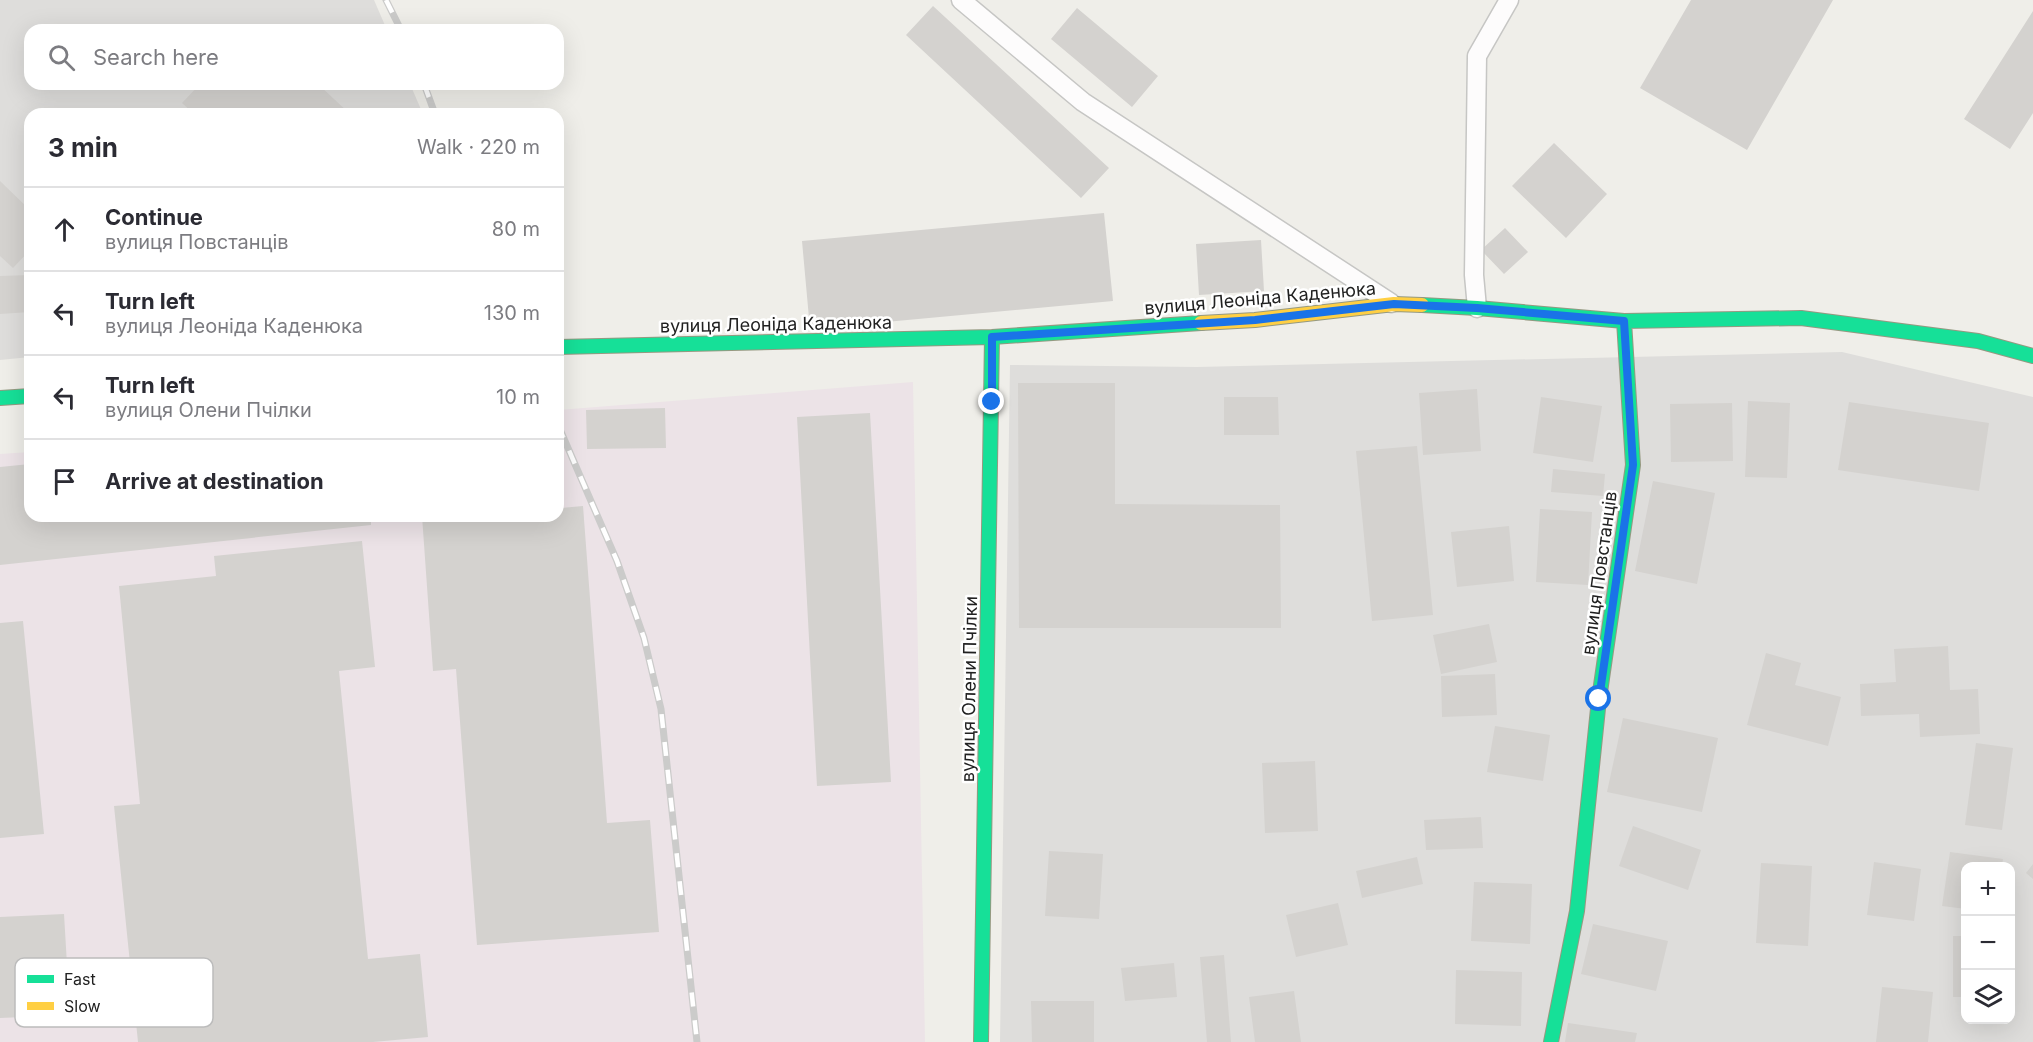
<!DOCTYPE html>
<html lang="en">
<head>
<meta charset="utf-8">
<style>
	:root { --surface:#fff; --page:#f2f2f3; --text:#2b2b33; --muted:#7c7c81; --line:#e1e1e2 }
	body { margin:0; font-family:Inter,sans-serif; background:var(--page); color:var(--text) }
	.controls { position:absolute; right:18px; bottom:18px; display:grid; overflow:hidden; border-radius:12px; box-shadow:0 6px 24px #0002 }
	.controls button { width:54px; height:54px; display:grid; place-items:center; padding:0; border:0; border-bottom:2px solid var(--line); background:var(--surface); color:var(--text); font:30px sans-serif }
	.stop { position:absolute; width:18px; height:18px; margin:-14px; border:4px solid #1a73e8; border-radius:50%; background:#fff }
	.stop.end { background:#1a73e8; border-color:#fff; box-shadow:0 2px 6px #0008 }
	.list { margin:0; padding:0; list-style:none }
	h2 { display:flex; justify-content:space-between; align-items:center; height:78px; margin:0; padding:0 24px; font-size:26px }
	h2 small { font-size:20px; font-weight:400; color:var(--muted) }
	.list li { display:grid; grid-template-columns:39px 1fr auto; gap:18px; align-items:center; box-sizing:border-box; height:84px; padding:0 24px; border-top:2px solid var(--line) }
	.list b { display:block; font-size:22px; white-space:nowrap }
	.list p { margin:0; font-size:20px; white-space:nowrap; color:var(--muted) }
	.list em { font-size:20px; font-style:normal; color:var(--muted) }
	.icon { flex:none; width:33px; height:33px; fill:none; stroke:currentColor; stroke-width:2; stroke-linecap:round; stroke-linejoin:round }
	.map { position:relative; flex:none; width:2033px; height:1042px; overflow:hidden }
	.search { position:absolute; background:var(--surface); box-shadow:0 6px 24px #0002; left:24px; top:24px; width:540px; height:66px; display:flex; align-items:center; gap:15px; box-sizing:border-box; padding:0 21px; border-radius:18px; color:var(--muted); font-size:22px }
	.panel { position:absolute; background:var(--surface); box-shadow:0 6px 24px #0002; left:24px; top:108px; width:540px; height:414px; border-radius:18px }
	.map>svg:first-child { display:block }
	.residential { fill:#dedddb; fill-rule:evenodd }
	.industrial { fill:#ece3e7 }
	.building { fill:#d4d2cf }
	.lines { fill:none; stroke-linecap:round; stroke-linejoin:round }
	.lane-casing { stroke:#c6c6c4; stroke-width:21 }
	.fast-casing { stroke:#959981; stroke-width:16 }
	.slow-casing { stroke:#959981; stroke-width:16 }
	.lane { stroke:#fdfcfc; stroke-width:18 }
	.fast { stroke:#16e098; stroke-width:14 }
	.slow { stroke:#ffcf43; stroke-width:14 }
	.rail-casing { stroke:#cbcbca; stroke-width:7 }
	.rail { stroke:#fff; stroke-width:4.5; stroke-dasharray:14; stroke-linecap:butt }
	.route { stroke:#1a73e8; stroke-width:8 }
	.labels { text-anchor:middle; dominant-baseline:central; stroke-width:5; stroke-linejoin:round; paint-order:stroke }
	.street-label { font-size:18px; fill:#212121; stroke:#fff }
	.key { fill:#fff; stroke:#bcbcbc; stroke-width:1.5 }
	.key-label { font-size:16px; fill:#212121 }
</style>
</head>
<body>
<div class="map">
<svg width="2033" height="1042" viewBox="0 0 2033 1042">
	<rect width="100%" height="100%" fill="#efeee9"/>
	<path class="residential" d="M0 0H374L387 30H30V84H410L423 114H30V357L0 360Z
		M1842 352 2033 397V1042H1000L1010 365 1197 367ZM1966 866H2010V1020H1966Z"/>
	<path class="industrial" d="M913 382 925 1042H0V454L30 452V516H558V410Z"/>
	<path class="building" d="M1691 0H1833L1747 150 1640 88Z
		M933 6 1109 168 1081 198 906 35Z
		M1077 8 1158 76 1132 107 1051 39Z
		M2033 11V113L2010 149 1964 119Z
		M200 84H318L350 114H194L182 103Z
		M1554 143 1607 194 1566 238 1512 186Z
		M0 181 30 210V250L13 268 0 256Z
		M1104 213 1113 301 810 329 802 241Z
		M1505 228 1528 252 1504 274 1481 250Z
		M1261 240 1264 291 1199 295 1196 244Z
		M30 275V312L0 314V276Z
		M1018 383H1115V504L1280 505 1281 628H1019Z
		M1477 389 1481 451 1423 455 1419 393Z
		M1224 397H1278L1279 435H1224Z
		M1541 397 1602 406 1593 462 1533 453Z
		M1748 401 1790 403 1787 478 1745 477Z
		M1849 402 1989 423 1979 491 1838 470Z
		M1732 403 1733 461 1671 462 1670 404Z
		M665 408 666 448 587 449 586 410Z
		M870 413 891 782 817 786 797 417Z
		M1417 446 1433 615 1372 621 1356 451Z
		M30 464V516H371V525L0 565V467Z
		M1553 469 1605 474 1603 496 1551 492Z
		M1653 481 1715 493 1697 584 1635 571Z
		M558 491H560L561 508 583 506 607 823 650 820 659 932 477 945 456 669 433 671 422 516H558Z
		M1540 509 1592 512 1588 585 1536 582Z
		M1509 526 1514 581 1457 587 1451 532Z
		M362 541 375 667 339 671 368 959 420 954 428 1037 373 1042H138L114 806 140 804 119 586 216 576 214 556Z
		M23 621 44 834 0 838V623Z
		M1489 624 1497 662 1441 674 1433 635Z
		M1948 646 1950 690 1978 689 1980 734 1920 737 1919 714 1861 716 1860 684 1896 682 1894 649Z
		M1766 653 1801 663 1795 685 1841 697 1828 746 1747 725Z
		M1495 674 1497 715 1442 717 1441 676Z
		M1623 718 1718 738 1702 812 1607 792Z
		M1495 726 1550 735 1543 781 1487 772Z
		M1976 743 2013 748 2002 830 1965 825Z
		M1315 761 1318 831 1265 833 1262 763Z
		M1481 817 1483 848 1426 850 1424 820Z
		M1633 826 1701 850 1688 890 1619 866Z
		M1049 851 1103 854 1099 919 1045 916Z
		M1950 852 2003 859 2002 866H1966V909L1942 906Z
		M1417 857 1423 884 1362 898 1356 871Z
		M1874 862 1921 869 1914 921 1867 915Z
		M1761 863 1812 866 1808 946 1756 943Z
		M2033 864V879L2026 873Z
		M1474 882 1532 884 1530 944 1471 941Z
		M1338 903 1348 945 1296 957 1286 915Z
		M64 914 70 1015 0 1018V917Z
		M1593 924 1668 941 1656 991 1581 974Z
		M1953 936H1966V997H1953Z
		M1224 955 1231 1042H1207L1200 957Z
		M1174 963 1177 997 1125 1001 1121 968Z
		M1456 970 1522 972 1521 1026 1455 1024Z
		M1882 987 1933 992 1928 1042H1876Z
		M1294 991 1301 1042H1255L1249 997Z
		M1031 1001H1094V1042H1032Z
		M1568 1023 1637 1033 1635 1042H1565Z"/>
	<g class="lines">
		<g class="lane-casing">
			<path id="lane" d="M961 0 1083 102 1391 303
				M1477 308 1474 275 1477 56 1509 0"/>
		</g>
		<g class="fast-casing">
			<path id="fast" d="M1422 305 1477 308 1624 321 1801 318 1978 341 2033 356
				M558 347 992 337 1201 323
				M0 398 30 396
				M981 1042 992 337
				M1551 1042 1577 911 1599 699 1633 465 1624 321"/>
		</g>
		<g class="slow-casing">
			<path id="slow" d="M1201 323 1255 320 1394 304 1422 305"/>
		</g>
		<use href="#lane" class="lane"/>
		<use href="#fast" class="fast"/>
		<use href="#slow" class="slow"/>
		<g class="rail-casing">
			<path id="rail" d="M386 0 401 30
				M424 84 435 114
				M558 425 617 561 644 638 661 709 697 1042"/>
		</g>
		<use href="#rail" class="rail"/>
	</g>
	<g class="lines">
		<path class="route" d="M992 402V337L1255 320 1394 304 1477 308 1624 321 1633 465 1599 699"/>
	</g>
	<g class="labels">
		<g class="street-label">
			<text transform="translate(1260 298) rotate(-5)">вулиця Леоніда Каденюка</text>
			<text transform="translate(776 324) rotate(-1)">вулиця Леоніда Каденюка</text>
			<text transform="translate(1599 573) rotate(-82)">вулиця Повстанців</text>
			<text transform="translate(969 689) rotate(-89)">вулиця Олени Пчілки</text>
		</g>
	</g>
	<rect x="15" y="958" width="198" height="69" rx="9" class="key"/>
	<rect x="27" y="975" width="27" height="8" fill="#16e098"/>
	<rect x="27" y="1002" width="27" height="8" fill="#ffcf43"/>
	<g class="key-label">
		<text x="64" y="985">Fast</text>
		<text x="64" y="1012">Slow</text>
	</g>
</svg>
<div class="controls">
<button>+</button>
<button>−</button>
<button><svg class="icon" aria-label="layers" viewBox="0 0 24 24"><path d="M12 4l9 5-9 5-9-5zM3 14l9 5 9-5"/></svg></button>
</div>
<div class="stop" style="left:1599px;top:699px"></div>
<div class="stop end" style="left:992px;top:402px"></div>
<div class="search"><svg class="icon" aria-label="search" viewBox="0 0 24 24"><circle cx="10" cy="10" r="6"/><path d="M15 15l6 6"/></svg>Search here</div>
<section class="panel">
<h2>3 min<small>Walk · 220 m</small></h2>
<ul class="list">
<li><svg class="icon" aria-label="ahead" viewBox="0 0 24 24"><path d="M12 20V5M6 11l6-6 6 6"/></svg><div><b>Continue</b><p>вулиця Повстанців</p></div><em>80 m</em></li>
<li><svg class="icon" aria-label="left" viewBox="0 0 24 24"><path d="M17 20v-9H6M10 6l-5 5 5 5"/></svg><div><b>Turn left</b><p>вулиця Леоніда Каденюка</p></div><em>130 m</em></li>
<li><svg class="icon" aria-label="left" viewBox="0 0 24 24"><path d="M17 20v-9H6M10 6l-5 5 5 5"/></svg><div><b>Turn left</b><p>вулиця Олени Пчілки</p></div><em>10 m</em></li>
<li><svg class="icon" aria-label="arrive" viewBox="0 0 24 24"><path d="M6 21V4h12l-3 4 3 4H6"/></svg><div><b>Arrive at destination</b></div></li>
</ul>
</section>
</div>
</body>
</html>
